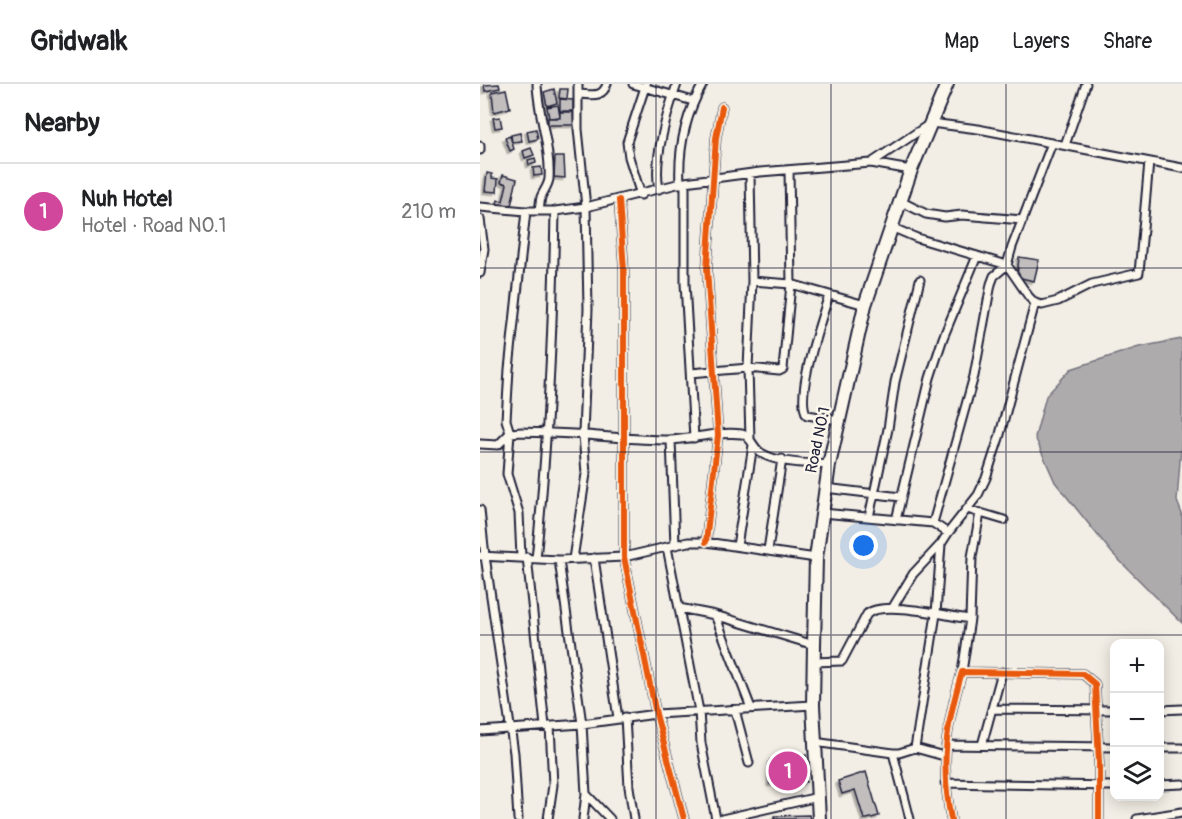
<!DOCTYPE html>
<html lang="en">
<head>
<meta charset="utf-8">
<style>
	:root { --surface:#fff; --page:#f6f6f6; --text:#202124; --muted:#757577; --line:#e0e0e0; --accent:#1f6fb2 }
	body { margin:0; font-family:Pangolin,sans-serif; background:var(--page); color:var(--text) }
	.controls { position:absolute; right:18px; bottom:18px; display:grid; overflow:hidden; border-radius:12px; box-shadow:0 3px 15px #0003 }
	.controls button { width:54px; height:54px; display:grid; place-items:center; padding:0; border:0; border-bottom:2px solid var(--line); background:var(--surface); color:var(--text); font:30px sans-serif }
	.you { position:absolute; left:384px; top:462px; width:21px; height:21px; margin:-15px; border:4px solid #fff; border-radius:50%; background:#1a73e8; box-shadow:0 0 0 9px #1a73e833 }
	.badge { display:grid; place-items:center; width:39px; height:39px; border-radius:50%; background:var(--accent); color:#fff; font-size:20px; font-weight:700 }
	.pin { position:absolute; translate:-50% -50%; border:3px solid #fff; box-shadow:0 2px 6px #0006 }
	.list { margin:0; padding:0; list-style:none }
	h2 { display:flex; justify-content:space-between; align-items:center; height:78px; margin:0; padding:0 24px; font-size:26px }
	h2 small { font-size:20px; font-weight:400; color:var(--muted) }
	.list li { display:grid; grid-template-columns:39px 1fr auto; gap:18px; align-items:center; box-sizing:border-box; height:96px; padding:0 24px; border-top:2px solid var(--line) }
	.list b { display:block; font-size:22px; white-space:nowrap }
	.list p { margin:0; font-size:20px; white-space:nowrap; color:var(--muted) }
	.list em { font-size:20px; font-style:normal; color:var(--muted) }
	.icon { flex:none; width:33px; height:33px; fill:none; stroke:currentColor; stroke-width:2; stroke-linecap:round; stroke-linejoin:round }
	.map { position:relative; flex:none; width:702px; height:735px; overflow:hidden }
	header { display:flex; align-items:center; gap:36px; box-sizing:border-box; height:84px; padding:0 30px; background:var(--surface); border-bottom:2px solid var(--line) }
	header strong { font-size:28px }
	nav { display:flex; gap:33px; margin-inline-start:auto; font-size:21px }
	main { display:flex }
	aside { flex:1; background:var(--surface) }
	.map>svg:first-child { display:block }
	.water { fill:#aeabad; stroke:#76747f; stroke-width:1.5 }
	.building { fill:#c2bebe; stroke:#22223b; stroke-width:1.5; filter:url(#shadow) }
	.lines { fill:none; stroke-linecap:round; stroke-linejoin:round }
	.street-casing { stroke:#22223b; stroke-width:11 }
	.highway-casing { stroke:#22223b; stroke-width:16 }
	.street { stroke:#fbf7ec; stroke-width:7 }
	.highway { stroke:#fbf7ec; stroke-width:12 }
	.cycleway-casing { stroke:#fbf7ec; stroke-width:10 }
	.cycleway { stroke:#e8590c; stroke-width:6 }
	.grid { fill:none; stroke:#22223b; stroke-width:1.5; stroke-opacity:0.55 }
	.labels { text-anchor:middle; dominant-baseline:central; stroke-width:5; stroke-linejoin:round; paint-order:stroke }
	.street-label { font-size:16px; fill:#22223b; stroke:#fbf7ec }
</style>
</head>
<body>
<header>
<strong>Gridwalk</strong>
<nav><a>Map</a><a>Layers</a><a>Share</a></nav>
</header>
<main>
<aside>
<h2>Nearby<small></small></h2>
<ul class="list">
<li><span class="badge" style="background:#d1479c">1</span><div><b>Nuh Hotel</b><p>Hotel · Road NO.1</p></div><em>210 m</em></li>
</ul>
</aside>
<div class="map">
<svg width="702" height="735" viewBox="0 0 702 735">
	<defs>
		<filter id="shadow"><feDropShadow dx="-2.5" dy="2.5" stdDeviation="0" flood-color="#0004"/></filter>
	</defs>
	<rect width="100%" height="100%" fill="#f2eee5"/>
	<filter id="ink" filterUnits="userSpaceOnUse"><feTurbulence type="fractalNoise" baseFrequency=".0167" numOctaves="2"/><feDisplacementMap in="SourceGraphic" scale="12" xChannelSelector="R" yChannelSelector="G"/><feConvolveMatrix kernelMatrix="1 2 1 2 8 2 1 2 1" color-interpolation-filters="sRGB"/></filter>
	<g filter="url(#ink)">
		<path class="water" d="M702 255V350L697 417 702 430V539L632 469 575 398 555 353 566 312 591 285 659 263Z"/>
		<path class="building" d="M19 0 20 4 5 7 4 1Z
			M26 5 30 24 14 28 12 8Z
			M74 5 77 19 67 22 64 8Z
			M80 5H88L87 15 79 14Z
			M80 15 93 16V27H80Z
			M78 21 80 33 69 34 67 23Z
			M80 28H93L94 41H68V34H80Z
			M20 33 22 43 15 44 13 34Z
			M56 45 58 55 49 57 47 47Z
			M40 49 42 57 32 58 31 51Z
			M30 52 34 65 30 67 25 54Z
			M51 64 54 71 45 74 43 67Z
			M75 73H84L85 94 74 93Z
			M55 74 56 79 49 81 48 76Z
			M61 83 62 91 54 92 53 84Z
			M7 89 12 90V94L18 95 17 108 5 107Z
			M23 91 37 95 30 126 16 123 18 116 23 117 27 100 21 98Z
			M539 173 559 176 554 197 537 193Z
			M326 671V698L290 700V676Z
			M386 688 399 732 387 735H384L375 706 362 710 358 697Z
			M329 731 330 735H294V732Z"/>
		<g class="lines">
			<g class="street-casing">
				<path id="street" d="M57 0C58 31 71 64 69 95 68 102 64 106 61 113 60 117 60 122 59 127
					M153 0 213 17
					M98 10C111 10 122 15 127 0
					M585 61 606 0
					M0 62V66
					M391 79 451 39 498 45 702 84
					M270 90 272 197 268 284 270 355
					M205 98V199L214 354
					M200 100C198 65 206 30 223 0
					M179 105C173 76 187 29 197 0
					M161 111 149 73 147 58 166 0
					M139 116 144 186V473L176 630 204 735
					M420 117 446 130 465 133 482 131 543 136
					M0 123 46 127H75L106 123 205 98 280 88 391 79 431 86
					M0 135 4 165 0 189
					M411 143 437 154 527 181 549 213 555 219 562 221 578 217 612 200 659 189 669 78
					M272 197 311 200 385 221
					M349 211C342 233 314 313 327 331L359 336
					M211 289 268 284 299 287 303 285 311 200 309 86
					M191 356 195 461
					M0 360 18 361 30 349 42 348C63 349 85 349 106 351 134 353 161 356 189 356 213 355 238 347 262 350 271 352 273 364 281 369 300 380 328 379 349 381
					M345 404 421 413
					M487 425 524 436
					M0 426 5 472 34 669 38 735
					M342 429 453 439 468 449
					M389 433 408 345 415 298 440 196
					M416 436 450 294 463 254 497 172
					M453 439 494 292 511 200 514 192 527 181 532 163 572 59
					M226 458 238 351 227 184 236 54 242 23
					M257 462 273 361
					M187 463 219 627 221 659 236 735
					M288 466 302 375
					M0 472 79 476 144 473 208 458H226L336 474
					M41 473 39 429 27 390 30 349 26 336 29 285 46 127
					M47 473 65 642
					M114 474 138 634
					M56 475C68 359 73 243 75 127
					M93 475 106 390 103 350 108 225 106 123 98 45V0
					M79 476 102 640 106 710 103 735
					M413 523 433 490 461 460 468 449 498 411 506 394 519 354 555 219
					M199 524 235 531 334 561
					M235 531 271 624
					M333 578 362 577 387 530C403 516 467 532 490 535L492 473 500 429
					M482 588 490 535
					M512 625 634 626
					M255 626 269 679
					M680 626 702 625
					M145 633 149 703 154 735
					M0 647 102 640 176 630 333 621
					M334 658 413 669H419L435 664 464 672
					M466 661 634 663
					M502 661 522 588
					M435 664 456 530 461 460
					M680 664H702
					M413 669 430 735
					M465 699 634 702
					M680 701 702 700
					M106 710 130 735
					M68 735 73 701 70 642
					M242 735 338 713
					M471 735C460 679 466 642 482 588L603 590 615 600 619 679V735
					M657 735 702 728"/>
			</g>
			<g class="highway-casing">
				<path id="highway" d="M339 735 333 621 334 561 336 474 349 381 385 221 431 86 467 0"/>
			</g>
			<use href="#street" class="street"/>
			<use href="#highway" class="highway"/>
			<g class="cycleway-casing">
				<path id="cycleway" d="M139 116 144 186V473L176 630 204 735
					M226 458 238 351 227 184 236 54 242 23
					M471 735C460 679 466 642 482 588L603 590 615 600 619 679V735"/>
			</g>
			<use href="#cycleway" class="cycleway"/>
		</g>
	</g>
	<path class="grid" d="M176 0V735M351 0V735M526 0V735M0 184H702M0 368H702M0 551H702"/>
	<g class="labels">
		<g class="street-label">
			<text transform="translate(338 356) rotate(-78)">Road NO.1</text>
		</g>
	</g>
</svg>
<div class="controls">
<button>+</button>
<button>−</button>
<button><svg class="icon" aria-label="layers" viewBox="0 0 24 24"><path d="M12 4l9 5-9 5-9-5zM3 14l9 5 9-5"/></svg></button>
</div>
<div class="you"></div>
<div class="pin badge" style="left:308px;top:687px;background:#d1479c">1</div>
</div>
</main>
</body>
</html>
